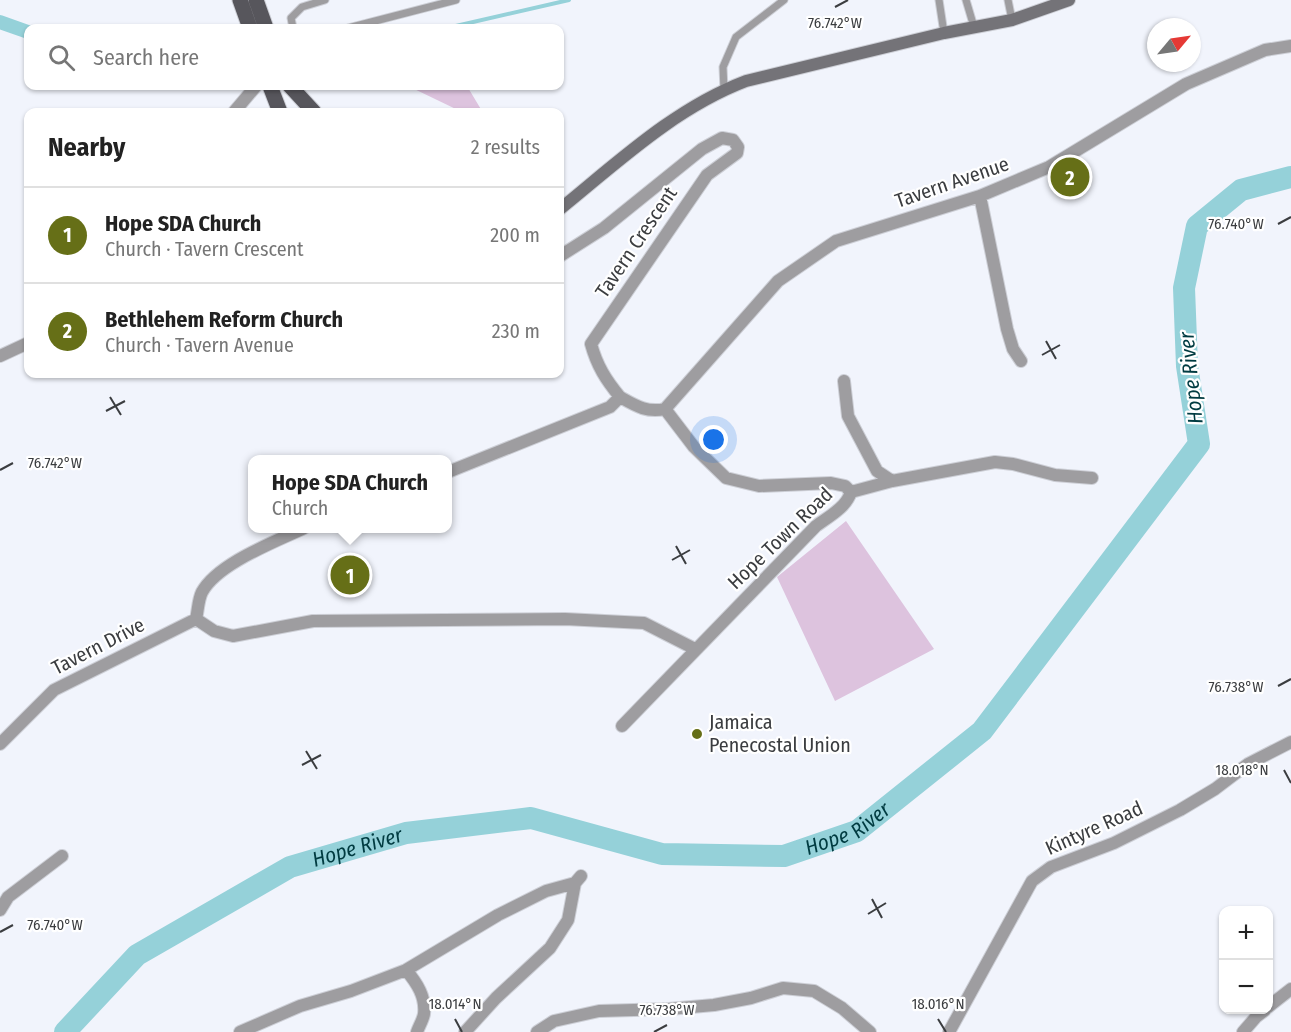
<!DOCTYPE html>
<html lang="en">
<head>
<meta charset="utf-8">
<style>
	:root { --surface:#fff; --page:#f6f6f6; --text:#222; --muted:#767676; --line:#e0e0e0; --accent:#666f17 }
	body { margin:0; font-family:"Fira Sans Condensed",sans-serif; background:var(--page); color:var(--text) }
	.controls { position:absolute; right:18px; bottom:18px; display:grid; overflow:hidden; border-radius:12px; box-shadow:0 2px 4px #0004 }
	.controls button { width:54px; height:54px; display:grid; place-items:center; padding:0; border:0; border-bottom:2px solid var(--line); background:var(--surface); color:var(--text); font:30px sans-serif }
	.compass { position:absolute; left:1147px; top:18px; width:54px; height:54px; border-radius:50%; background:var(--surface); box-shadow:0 2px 4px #0004; rotate:61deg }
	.you { position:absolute; left:714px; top:440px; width:21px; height:21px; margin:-15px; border:4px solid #fff; border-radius:50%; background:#1a73e8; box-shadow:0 0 0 9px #1a73e833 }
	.badge { display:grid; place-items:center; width:39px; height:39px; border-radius:50%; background:var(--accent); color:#fff; font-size:20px; font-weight:700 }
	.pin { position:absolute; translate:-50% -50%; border:3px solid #fff; box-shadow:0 2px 6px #0006 }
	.popup { position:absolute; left:248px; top:455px; width:204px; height:78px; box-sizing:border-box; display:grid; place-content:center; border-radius:12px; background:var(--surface); filter:drop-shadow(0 2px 4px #0005); font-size:20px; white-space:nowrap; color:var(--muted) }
	.popup b { font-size:22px; color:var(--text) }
	.popup::after { content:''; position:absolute; left:50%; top:100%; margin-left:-12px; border:12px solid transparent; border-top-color:var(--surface) }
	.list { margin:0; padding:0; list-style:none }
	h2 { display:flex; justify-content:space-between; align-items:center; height:78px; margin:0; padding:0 24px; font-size:26px }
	h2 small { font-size:20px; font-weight:400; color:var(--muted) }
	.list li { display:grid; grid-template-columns:39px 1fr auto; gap:18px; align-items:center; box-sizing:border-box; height:96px; padding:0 24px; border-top:2px solid var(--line) }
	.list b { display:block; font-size:22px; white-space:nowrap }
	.list p { margin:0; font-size:20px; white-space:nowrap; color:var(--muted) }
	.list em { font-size:20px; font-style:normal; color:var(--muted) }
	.icon { flex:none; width:33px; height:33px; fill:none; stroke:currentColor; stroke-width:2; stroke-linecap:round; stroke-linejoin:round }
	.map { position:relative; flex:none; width:1291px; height:1032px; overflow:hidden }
	.search { position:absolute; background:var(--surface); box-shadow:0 2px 4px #0004; left:24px; top:24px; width:540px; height:66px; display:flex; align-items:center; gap:15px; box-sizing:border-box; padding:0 21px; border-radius:12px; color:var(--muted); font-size:22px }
	.panel { position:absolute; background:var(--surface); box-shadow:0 2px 4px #0004; left:24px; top:108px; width:540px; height:270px; border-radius:12px }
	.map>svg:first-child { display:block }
	.green { fill:#ddc3de }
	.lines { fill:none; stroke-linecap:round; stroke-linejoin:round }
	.stream { stroke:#95d1d9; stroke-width:4 }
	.canal { stroke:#95d1d9; stroke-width:14 }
	.river { stroke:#95d1d9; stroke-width:22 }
	.service-casing { stroke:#cdcfd6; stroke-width:9 }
	.minor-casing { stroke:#cdcfd6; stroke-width:14 }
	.tertiary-casing { stroke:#cdcfd6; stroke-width:14 }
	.secondary-casing { stroke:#cdcfd6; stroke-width:14 }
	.primary-casing { stroke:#cdcfd6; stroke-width:17 }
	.service { stroke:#9e9da0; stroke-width:7 }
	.minor { stroke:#9e9da0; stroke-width:12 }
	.tertiary { stroke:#9e9da0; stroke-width:12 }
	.secondary { stroke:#747378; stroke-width:12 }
	.primary { stroke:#57565c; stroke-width:15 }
	.ticks { fill:none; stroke:#3b3d40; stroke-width:2 }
	.poi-dot { fill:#666f17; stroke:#fff; stroke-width:2 }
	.labels { text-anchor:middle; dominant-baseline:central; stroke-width:4.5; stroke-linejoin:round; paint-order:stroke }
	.street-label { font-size:20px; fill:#3b3d40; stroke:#fff }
	.poi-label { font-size:20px; fill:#3b3d40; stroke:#fff; text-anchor:start }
	.water-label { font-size:21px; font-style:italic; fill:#003b41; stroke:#fff }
	.ticks-label { font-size:15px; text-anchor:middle; fill:#3b3d40; stroke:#fff; stroke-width:4.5; stroke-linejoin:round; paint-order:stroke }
</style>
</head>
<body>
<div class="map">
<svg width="1291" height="1032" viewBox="0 0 1291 1032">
	<rect width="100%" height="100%" fill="#f1f4fc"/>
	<path class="green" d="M408 86H467L482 111 462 112Z
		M846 521 934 649 835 701 777 577Z"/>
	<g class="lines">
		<path class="stream" d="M447 28 569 0"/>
		<path class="canal" d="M0 22 28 32"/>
		<path class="river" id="s1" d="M65 1032 137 955 290 867 406 833 531 818 662 854 784 856 857 831 982 731 1199 444 1187 366 1184 288 1197 226 1241 190 1291 177"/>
		<g class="service-casing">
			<path id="service" d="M939 0 944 33
				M966 0 974 27
				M1008 0 1012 20
				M293 28 291 18 302 7 325 0
				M348 28 456 0
				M724 90 723 67 736 37 784 0"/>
		</g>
		<g class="minor-casing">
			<path id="minor" d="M980 196 1007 329 1013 349 1021 361
				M844 381 848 416 877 471 892 481
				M620 397C636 406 647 413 665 409L694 447 726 478 759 486 831 483 845 486 851 492C846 508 828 517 816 526L622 726
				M665 409 778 281 836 241 980 196 1049 167 1186 84 1265 50 1291 46
				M448 472 610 407 620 397C606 380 597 366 591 344L707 175 737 153 738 147 733 140 722 138 702 149 604 228 560 256
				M851 492 892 481 995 462 1013 464 1055 475 1092 478
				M196 619 214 631 233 636 313 621 565 619 644 623 695 649
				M196 619C198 611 198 600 202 592 218 563 275 542 304 528
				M0 744 54 690 196 619
				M0 910 8 897 62 856
				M406 970C417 983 426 997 424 1014 423 1020 419 1026 417 1032
				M1268 1007 1291 989
				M240 1032 300 1006 351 991 406 970 498 915 546 891 575 883
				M465 1032 496 998 550 948 568 920 575 883 581 876
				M537 1032 554 1021 599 1011 669 1009 714 1005 751 998 783 988 814 991 842 1008 870 1032
				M949 1032 1032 881 1051 867 1114 843 1180 810 1215 789 1248 764 1291 742
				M1243 1032 1256 1017 1265 1010"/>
		</g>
		<g class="tertiary-casing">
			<path id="tertiary" d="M234 112 256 86
				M0 356 28 343"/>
		</g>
		<g class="secondary-casing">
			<path id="secondary" d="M560 209C618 162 675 108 746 81L944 33 1012 20 1069 0"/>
		</g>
		<g class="primary-casing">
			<path id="primary" d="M240 0 250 28
				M256 0 266 28
				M270 86 280 112
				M290 86 314 112"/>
		</g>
		<use href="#service" class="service"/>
		<use href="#minor" class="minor"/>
		<use href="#tertiary" class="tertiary"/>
		<use href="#secondary" class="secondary"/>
		<use href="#primary" class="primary"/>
	</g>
	<path class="ticks" d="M835 7 848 0M1278 224 1291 217M1046 341 1056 359M1042 355 1060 345M110 397 121 415M106 411 125 401M0 470 13 463M676 546 686 564M672 560 690 550M1278 686 1291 679M306 751 317 769M302 765 321 755M1284 770 1291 783M872 899 882 918M868 914 886 903M0 932 13 925M455 1019 462 1032M938 1019 946 1032M654 1032 667 1025"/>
	<circle class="poi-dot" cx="697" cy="734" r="6"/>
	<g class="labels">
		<g class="street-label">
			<text transform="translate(952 182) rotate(-19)">Tavern Avenue</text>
			<text transform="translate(636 242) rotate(-56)">Tavern Crescent</text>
			<text transform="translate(780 538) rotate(-44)">Hope Town Road</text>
			<text transform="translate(98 646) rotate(-27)">Tavern Drive</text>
			<text transform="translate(1094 828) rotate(-24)">Kintyre Road</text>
		</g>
		<g class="poi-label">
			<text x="709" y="722">Jamaica<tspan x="709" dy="23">Penecostal Union</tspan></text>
		</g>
		<g class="water-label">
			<text transform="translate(1191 378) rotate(-96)">Hope River</text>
			<text stroke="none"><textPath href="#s1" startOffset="856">Hope River</textPath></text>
			<text stroke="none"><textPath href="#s1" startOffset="352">Hope River</textPath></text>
		</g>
	</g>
	<g class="ticks-label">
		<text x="835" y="28">76.742°W</text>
		<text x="1236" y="229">76.740°W</text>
		<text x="55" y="468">76.742°W</text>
		<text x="1236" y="692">76.738°W</text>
		<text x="1242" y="775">18.018°N</text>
		<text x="55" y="930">76.740°W</text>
		<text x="455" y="1009">18.014°N</text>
		<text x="938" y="1009">18.016°N</text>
		<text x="667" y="1015">76.738°W</text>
	</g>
</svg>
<div class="controls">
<button>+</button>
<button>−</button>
</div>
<svg class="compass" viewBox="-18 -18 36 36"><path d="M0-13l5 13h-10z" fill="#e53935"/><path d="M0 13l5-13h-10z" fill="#767676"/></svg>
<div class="you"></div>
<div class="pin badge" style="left:350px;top:575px">1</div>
<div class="popup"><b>Hope SDA Church</b>Church</div>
<div class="pin badge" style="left:1070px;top:177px">2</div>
<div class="search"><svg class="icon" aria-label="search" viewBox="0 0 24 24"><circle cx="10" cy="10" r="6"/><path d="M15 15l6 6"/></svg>Search here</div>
<section class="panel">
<h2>Nearby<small>2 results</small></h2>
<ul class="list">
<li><span class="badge">1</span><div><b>Hope SDA Church</b><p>Church · Tavern Crescent</p></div><em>200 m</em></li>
<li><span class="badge">2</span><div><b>Bethlehem Reform Church</b><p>Church · Tavern Avenue</p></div><em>230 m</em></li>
</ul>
</section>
</div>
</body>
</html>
